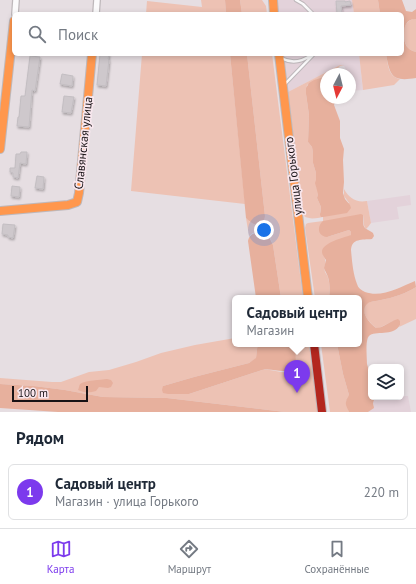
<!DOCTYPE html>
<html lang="ru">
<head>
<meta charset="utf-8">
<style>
	:root { --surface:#fff; --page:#f6f6f7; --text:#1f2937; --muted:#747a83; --line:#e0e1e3; --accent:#7c3aed }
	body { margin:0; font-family:"PT Sans",sans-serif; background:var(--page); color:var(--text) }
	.controls { position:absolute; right:12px; bottom:12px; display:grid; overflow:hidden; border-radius:6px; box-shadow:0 2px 6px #0003 }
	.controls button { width:36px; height:36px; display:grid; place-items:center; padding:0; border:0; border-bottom:1px solid var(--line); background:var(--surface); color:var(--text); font:20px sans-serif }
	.compass { position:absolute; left:320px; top:68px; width:36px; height:36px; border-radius:50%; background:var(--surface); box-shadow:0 2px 6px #0003; rotate:187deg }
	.scale { position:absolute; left:12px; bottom:10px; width:76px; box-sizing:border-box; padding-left:4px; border:2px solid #181215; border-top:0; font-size:11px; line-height:14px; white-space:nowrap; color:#181215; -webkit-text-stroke:3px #f8e7ee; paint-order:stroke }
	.you { position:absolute; left:264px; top:230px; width:14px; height:14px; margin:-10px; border:3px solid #fff; border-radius:50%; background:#1a73e8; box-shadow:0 0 0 6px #1a73e833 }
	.badge { display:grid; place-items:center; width:26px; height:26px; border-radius:50%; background:var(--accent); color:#fff; font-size:13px; font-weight:700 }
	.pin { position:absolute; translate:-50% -33px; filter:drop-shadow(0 1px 2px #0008) }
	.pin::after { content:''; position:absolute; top:21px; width:14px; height:12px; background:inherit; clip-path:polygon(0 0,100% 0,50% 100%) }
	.popup { position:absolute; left:232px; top:295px; width:130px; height:52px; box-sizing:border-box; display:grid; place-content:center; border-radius:6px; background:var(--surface); filter:drop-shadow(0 1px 3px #0005); font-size:13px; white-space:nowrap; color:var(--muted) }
	.popup b { font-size:15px; color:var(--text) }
	.popup::after { content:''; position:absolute; left:50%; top:100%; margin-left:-8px; border:8px solid transparent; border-top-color:var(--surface) }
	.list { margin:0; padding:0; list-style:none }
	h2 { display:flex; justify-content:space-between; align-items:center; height:52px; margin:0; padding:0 16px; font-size:17px }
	h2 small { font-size:13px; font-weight:400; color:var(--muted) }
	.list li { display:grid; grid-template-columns:26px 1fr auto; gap:12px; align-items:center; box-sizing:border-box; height:56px; margin:0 8px 8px; padding:0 8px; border:1px solid var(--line); border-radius:6px }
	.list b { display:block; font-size:15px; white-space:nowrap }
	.list p { margin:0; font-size:13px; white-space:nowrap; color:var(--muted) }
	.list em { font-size:13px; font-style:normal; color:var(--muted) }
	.icon { flex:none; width:22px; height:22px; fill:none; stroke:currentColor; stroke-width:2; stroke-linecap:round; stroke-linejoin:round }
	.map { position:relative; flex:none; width:416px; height:412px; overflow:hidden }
	.search { position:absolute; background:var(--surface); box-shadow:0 2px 6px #0003; left:12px; right:12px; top:12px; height:44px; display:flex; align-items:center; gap:10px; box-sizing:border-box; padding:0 14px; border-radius:6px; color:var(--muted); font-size:15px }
	.sheet { height:116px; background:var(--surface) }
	nav { display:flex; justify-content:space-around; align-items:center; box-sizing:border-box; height:56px; border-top:1px solid var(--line); background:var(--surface); font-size:11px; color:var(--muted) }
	nav a { display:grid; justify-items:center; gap:2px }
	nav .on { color:var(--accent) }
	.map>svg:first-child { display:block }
	.built { fill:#e3d2da }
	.green { fill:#edc2b4 }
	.forest { fill:#e7b09d }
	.building { fill:#cec8cc; stroke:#c3bec2; filter:url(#shadow) }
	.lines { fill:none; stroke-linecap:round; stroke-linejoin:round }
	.lane-casing { stroke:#beb8bb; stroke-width:4.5 }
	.street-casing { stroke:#beb8bb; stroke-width:8 }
	.slow-casing { stroke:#beb8bb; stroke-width:10 }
	.jam-casing { stroke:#beb8bb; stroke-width:10 }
	.lane { stroke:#fbfafb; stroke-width:2.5 }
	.street { stroke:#fbfafb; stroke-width:5.5 }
	.slow { stroke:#ff974d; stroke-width:8 }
	.jam { stroke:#b3261e; stroke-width:8 }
	.labels { text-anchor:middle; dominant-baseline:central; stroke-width:3.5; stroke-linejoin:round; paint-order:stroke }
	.street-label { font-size:12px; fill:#181215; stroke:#f8e7ee }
</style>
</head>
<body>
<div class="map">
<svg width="416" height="412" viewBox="0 0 416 412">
	<defs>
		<filter id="shadow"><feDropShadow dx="1" dy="2" stdDeviation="1" flood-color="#0004"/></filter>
	</defs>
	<rect width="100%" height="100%" fill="#e6dee2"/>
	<path class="built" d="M277 0H352L354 14H279Z
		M284 54H359L363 90 350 91V74H348L344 66 340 65 288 92Z
		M410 195 411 205 397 207 399 219 371 223 367 201Z
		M401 396H408L411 412H368L374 405 373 403 375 397H401Z"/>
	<path class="green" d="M201 0H225L226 14H146L147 1 202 7Z
		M240 0H262L266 6 267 14H242Z
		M352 0H378L380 14H354Z
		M413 19H416V52C407 50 404 44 404 34 404 27 405 22 413 19Z
		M142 54H230L245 204 131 191Z
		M247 54H272L303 298H281L273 245 270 238 265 233H253L249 236 246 218 250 222 265 216Z
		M359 54H386C388 64 388 77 400 79L394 85 363 90Z
		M340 65 344 66H340L337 69 339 74H326V77H324L307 85 306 94 309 115 308 142 312 147 313 153V163L316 173V186L318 190V194L317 198 321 207 320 213 349 203 344 196V189C349 198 356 203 367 201L371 223 368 227 366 229C362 224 365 220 363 215L327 237 349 230 351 232V235L323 255C328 263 323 265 325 272 326 274 328 276 328 278 330 284 330 291 329 298H315L305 228 306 224 308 223 323 221V217C317 218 310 220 304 216L303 213 288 92Z
		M416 287V319L399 327 400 325 393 321 379 328H376C370 323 359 312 366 304 370 301 377 301 381 300 393 298 407 293 416 287Z
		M235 338V344H258L257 349 256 359 249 363 194 377 163 386 168 394H189L262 370C269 369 274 371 281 372 300 374 295 356 294 344H309L318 412H285L167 398 103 397 65 390 34 386 0 384V378L52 382H61L89 372 109 370 136 362 161 353 195 345Z
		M321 344H337L343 374 349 395V397L346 401 349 412H330Z"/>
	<path class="forest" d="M225 0H240L242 14H226Z
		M378 0H402L406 11 412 12 416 9V19C406 19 404 26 404 35 404 44 407 50 416 52V78C392 82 390 76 386 54H402V14H380Z
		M230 54H247L265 216C263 228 253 226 246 218Z
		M324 77H326V98H340L336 100 335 102 334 105 340 121V138L344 149 343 160 344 182 343 193 345 199 350 205 351 208 347 213 323 217H321L320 215 321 207 317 198 318 194 315 183 316 180V173L313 163V153L312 147 308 142 309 115 306 94V88L309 83 314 80Z
		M361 214 363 215C364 219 362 225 365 228 367 230 371 231 373 233L374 236 372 239C362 240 352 238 351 250 352 261 353 274 357 284 358 288 361 290 365 292 382 298 400 287 415 281L416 287C407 293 393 298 381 300 377 301 370 301 367 304 359 312 370 323 376 328 383 328 390 321 398 319L400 321V325C393 337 375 330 369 336 365 340 367 358 367 364 368 368 370 372 370 376 370 379 368 382 368 385 368 390 371 392 371 397H375L373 403 374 408 368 412H349C348 409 345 405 346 402 346 399 348 398 349 395L343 374 337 344H359V298H329C330 291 330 284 328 277 327 274 325 271 324 268L326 260C324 257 322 255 322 251 324 242 343 238 351 235V232L349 230 327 237C317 236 317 226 323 221Z
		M259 232C268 234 269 236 273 245L281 298H256L248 241C249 235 253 233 259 232Z
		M258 344H294C295 353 298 362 293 369 281 374 274 368 262 370L189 394H168L163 393 162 390 163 386 194 377 249 363 256 358 257 349Z
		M107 379 111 380 113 383 111 387 108 388 99 387 96 391C90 393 84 393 78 390 79 388 79 386 80 384 85 380 101 380 107 379Z
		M0 384 34 386 65 390 103 397 167 398 285 412H58L0 408Z"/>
	<path class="building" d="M336 1H345V2L350 1 351 5 341 6 342 14H337Z
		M100 54H109L108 59 109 60 106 86 97 85Z
		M30 56 40 57 35 91 32 90 29 127 17 126 18 117H19L21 96H25Z
		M62 74 73 76 72 86 60 84Z
		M64 96 74 97 71 113 62 112Z
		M21 152H27L26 164 20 163 18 178 13 177V173L10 172V168H15L16 154H20Z
		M37 176 44 177 43 189 35 188Z
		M12 186 20 187 19 197 11 196Z
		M3 224 15 225 13 238 8 237V235L2 234Z"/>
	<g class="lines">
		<g class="lane-casing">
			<path id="lane" d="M296 0 303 4 313 14
				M281 58C292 64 301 62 310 56
				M284 85 314 54"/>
		</g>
		<g class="street-casing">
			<path id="street" d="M15 14 16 0
				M96 14 97 0"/>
		</g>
		<g class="slow-casing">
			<path id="slow" d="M273 0 274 14
				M279 54 308 298
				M0 149 14 21
				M0 211 68 205 77 202 79 193 92 54"/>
		</g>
		<g class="jam-casing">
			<path id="jam" d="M314 344 322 412"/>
		</g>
		<use href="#lane" class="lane"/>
		<use href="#street" class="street"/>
		<use href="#slow" class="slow"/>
		<use href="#jam" class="jam"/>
	</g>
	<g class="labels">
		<g class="street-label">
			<text transform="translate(83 143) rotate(-84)">Славянская улица</text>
			<text transform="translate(293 176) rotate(-97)">улица Горького</text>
		</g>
	</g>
</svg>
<div class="controls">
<button><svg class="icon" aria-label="layers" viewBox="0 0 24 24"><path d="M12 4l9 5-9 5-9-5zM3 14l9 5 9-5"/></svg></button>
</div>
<svg class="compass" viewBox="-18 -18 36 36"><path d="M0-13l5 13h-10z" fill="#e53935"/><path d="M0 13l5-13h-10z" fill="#747a83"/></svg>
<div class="scale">100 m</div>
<div class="you"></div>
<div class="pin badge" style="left:297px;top:393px">1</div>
<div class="popup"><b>Садовый центр</b>Магазин</div>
<div class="search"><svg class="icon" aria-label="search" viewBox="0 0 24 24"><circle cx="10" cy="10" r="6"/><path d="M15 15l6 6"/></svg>Поиск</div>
</div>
<section class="sheet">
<h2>Рядом<small></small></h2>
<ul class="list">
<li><span class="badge">1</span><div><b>Садовый центр</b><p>Магазин · улица Горького</p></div><em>220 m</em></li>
</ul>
</section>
<nav>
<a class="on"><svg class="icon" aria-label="map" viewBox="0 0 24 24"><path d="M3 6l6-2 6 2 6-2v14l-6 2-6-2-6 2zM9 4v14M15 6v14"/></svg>Карта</a>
<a><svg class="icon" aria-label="directions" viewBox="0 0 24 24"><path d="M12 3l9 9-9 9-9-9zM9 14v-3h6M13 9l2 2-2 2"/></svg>Маршрут</a>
<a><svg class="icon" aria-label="saved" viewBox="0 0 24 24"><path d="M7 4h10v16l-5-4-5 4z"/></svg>Сохранённые</a>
</nav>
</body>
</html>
